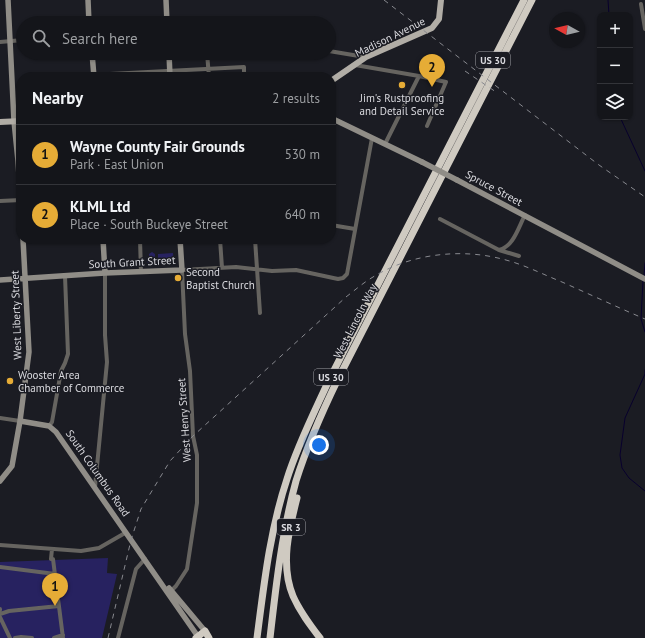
<!DOCTYPE html>
<html lang="en">
<head>
<meta charset="utf-8">
<style>
	:root { --surface:#14151a; --page:#1d1e23; --text:#f1f3f6; --muted:#9d9fa2; --line:#333439; --accent:#e6ac36 }
	body { margin:0; font-family:"PT Sans",sans-serif; background:var(--page); color:var(--text) }
	.controls { position:absolute; right:12px; top:12px; display:grid; overflow:hidden; border-radius:8px; box-shadow:0 1px 3px #0004 }
	.controls button { width:36px; height:36px; display:grid; place-items:center; padding:0; border:0; border-bottom:1px solid var(--line); background:var(--surface); color:var(--text); font:20px sans-serif }
	.compass { position:absolute; left:549px; top:12px; width:36px; height:36px; border-radius:50%; background:var(--surface); box-shadow:0 1px 3px #0004; rotate:278deg }
	.you { position:absolute; left:319px; top:445px; width:14px; height:14px; margin:-10px; border:3px solid #fff; border-radius:50%; background:#1a73e8; box-shadow:0 0 0 6px #1a73e833 }
	.badge { display:grid; place-items:center; width:26px; height:26px; border-radius:50%; background:var(--accent); color:#111; font-size:13px; font-weight:700 }
	.pin { position:absolute; translate:-50% -33px; filter:drop-shadow(0 1px 2px #0008) }
	.pin::after { content:''; position:absolute; top:21px; width:14px; height:12px; background:inherit; clip-path:polygon(0 0,100% 0,50% 100%) }
	.list { margin:0; padding:0; list-style:none }
	h2 { display:flex; justify-content:space-between; align-items:center; height:52px; margin:0; padding:0 16px; font-size:17px }
	h2 small { font-size:13px; font-weight:400; color:var(--muted) }
	.list li { display:grid; grid-template-columns:26px 1fr auto; gap:12px; align-items:center; box-sizing:border-box; height:60px; padding:0 16px; border-top:1px solid var(--line) }
	.list b { display:block; font-size:15px; white-space:nowrap }
	.list p { margin:0; font-size:13px; white-space:nowrap; color:var(--muted) }
	.list em { font-size:13px; font-style:normal; color:var(--muted) }
	.icon { flex:none; width:22px; height:22px; fill:none; stroke:currentColor; stroke-width:2; stroke-linecap:round; stroke-linejoin:round }
	.map { position:relative; flex:none; width:645px; height:638px; overflow:hidden }
	.search { position:absolute; background:var(--surface); box-shadow:0 1px 3px #0004; left:16px; top:16px; width:320px; height:44px; display:flex; align-items:center; gap:10px; box-sizing:border-box; padding:0 14px; border-radius:22px; color:var(--muted); font-size:15px }
	.panel { position:absolute; background:var(--surface); box-shadow:0 1px 3px #0004; left:16px; top:72px; width:320px; height:172px; border-radius:16px }
	.map>svg:first-child { display:block }
	.green { fill:#272260 }
	.lines { fill:none; stroke-linecap:round; stroke-linejoin:round }
	.stream { stroke:#08002d; stroke-width:1 }
	.street { stroke:#666460; stroke-width:4 }
	.secondary { stroke:#908d87; stroke-width:5.5 }
	.primary { stroke:#b1ada6; stroke-width:6 }
	.highway { stroke:#cfcac1; stroke-width:7 }
	.rail { stroke:#88898f; stroke-width:1; stroke-dasharray:5 5; stroke-linecap:butt }
	.secondary-bridge { stroke:#908d87; stroke-width:5.5 }
	.poi-dot { fill:#e6ac36; stroke:#1b1c23; stroke-width:1.5 }
	.labels { text-anchor:middle; dominant-baseline:central; stroke-width:3; stroke-linejoin:round; paint-order:stroke }
	.shield { fill:#1b1c23; stroke:#a0a0a6; stroke-width:1 }
	.shield-label { font-size:10px; font-weight:bold; fill:#d9d9de }
	.street-label { font-size:11px; fill:#d9d9de; stroke:#1b1c23 }
	.poi-label { font-size:11px; fill:#d9d9de; stroke:#1b1c23; text-anchor:start }
</style>
</head>
<body>
<div class="map">
<svg width="645" height="638" viewBox="0 0 645 638">
	<rect width="100%" height="100%" fill="#1b1c23"/>
	<path class="green" d="M152 252 155 254V265H148L147 257H149V254Z
		M173 253 174 263 158 264V254Z
		M108 558 107 573 117 574 102 638H0V562Z"/>
	<g class="lines">
		<path class="stream" d="M608 0 609 15
			M620 117 645 171
			M644 276 645 263
			M643 281 641 319 645 332
			M645 370V374L625 418 620 455 622 468 629 478 645 491"/>
		<path class="street" d="M641 4 645 29
			M0 42 23 40
			M329 51 365 57
			M207 53 209 77
			M355 65 419 76 446 82 427 126
			M52 77 244 67V77
			M385 144 419 76
			M0 201 21 200
			M440 219 499 250 519 256
			M331 225 355 229
			M140 239 141 272
			M220 239 222 268
			M255 239 260 313
			M499 250C514 246 518 228 525 215
			M0 418 20 421
			M49 426 52 422 61 371 65 363 68 354 65 276
			M95 487 107 362 105 335V273
			M0 545 81 551 99 548 125 533
			M52 549 51 559H53L63 638
			M0 567 55 574
			M170 592 176 586 187 569 197 503V455L193 436 190 371 185 334 182 270 236 267 272 271 296 270 338 279 343 278 347 274 349 263 372 138
			M0 609V610
			M0 614 9 611 59 606
			M0 617 10 638
			M15 638 21 637 32 638
			M54 638 63 635
			M118 638 136 569 145 559"/>
		<path class="secondary" d="M8 0 14 121 18 161 21 206
			M88 0 89 23
			M166 0 167 23
			M92 53 94 77
			M169 53 170 77
			M331 118 422 162
			M457 180 645 279
			M103 239 105 273
			M0 280 105 273 182 270 180 239
			M20 421 49 426 56 432 199 638
			M0 481 12 466 20 421 29 352 23 239
			M169 588 205 631"/>
		<path class="primary" d="M331 81 366 57 432 28 439 19 441 0
			M0 122 21 121"/>
		<path class="highway" d="M297 498C289 529 280 565 293 596 300 612 310 625 320 638
			M196 638 205 631 209 638
			M257 638C264 584 270 530 287 479 298 444 314 413 329 380L524 0
			M270 638C276 585 282 532 296 481 307 446 322 412 338 379L532 0"/>
		<path class="rail" d="M384 0 599 165 645 197
			M465 71 496 92
			M108 638 131 540 141 509 170 461 193 436 346 297C355 290 363 283 373 277 410 254 460 248 502 259 523 264 542 274 562 282 589 294 617 307 645 319"/>
		<path class="secondary-bridge" d="M422 162 457 180"/>
	</g>
	<g class="poi-dot">
		<circle cx="402" cy="85" r="4"/>
		<circle cx="178" cy="278" r="4"/>
		<circle cx="10" cy="381" r="4"/>
	</g>
	<g class="labels">
		<g class="shield">
			<rect x="476" y="52" width="34" height="16" rx="3"/>
			<rect x="314" y="369" width="34" height="16" rx="3"/>
			<rect x="277" y="519" width="28" height="16" rx="3"/>
		</g>
		<g class="shield-label">
			<text x="493" y="60">US 30</text>
			<text x="331" y="377">US 30</text>
			<text x="291" y="527">SR 3</text>
		</g>
		<g class="street-label">
			<text transform="translate(390 37) rotate(-26)">Madison Avenue</text>
			<text transform="translate(494 188) rotate(28)">Spruce Street</text>
			<text transform="translate(132 262) rotate(-3)">South Grant Street</text>
			<text transform="translate(16 315) rotate(-92)">West Liberty Street</text>
			<text transform="translate(355 321) rotate(-63)">West Lincoln Way</text>
			<text transform="translate(184 420) rotate(-94)">West Henry Street</text>
			<text transform="translate(98 473) rotate(55)">South Columbus Road</text>
		</g>
		<g class="poi-label">
			<text x="402" y="98" text-anchor="middle">Jim's Rustproofing<tspan x="402" dy="13">and Detail Service</tspan></text>
			<text x="186" y="272">Second<tspan x="186" dy="13">Baptist Church</tspan></text>
			<text x="18" y="375">Wooster Area<tspan x="18" dy="13">Chamber of Commerce</tspan></text>
		</g>
	</g>
</svg>
<div class="controls">
<button>+</button>
<button>−</button>
<button><svg class="icon" aria-label="layers" viewBox="0 0 24 24"><path d="M12 4l9 5-9 5-9-5zM3 14l9 5 9-5"/></svg></button>
</div>
<svg class="compass" viewBox="-18 -18 36 36"><path d="M0-13l5 13h-10z" fill="#e53935"/><path d="M0 13l5-13h-10z" fill="#9d9fa2"/></svg>
<div class="you"></div>
<div class="pin badge" style="left:55px;top:606px">1</div>
<div class="pin badge" style="left:432px;top:87px">2</div>
<div class="search"><svg class="icon" aria-label="search" viewBox="0 0 24 24"><circle cx="10" cy="10" r="6"/><path d="M15 15l6 6"/></svg>Search here</div>
<section class="panel">
<h2>Nearby<small>2 results</small></h2>
<ul class="list">
<li><span class="badge">1</span><div><b>Wayne County Fair Grounds</b><p>Park · East Union</p></div><em>530 m</em></li>
<li><span class="badge">2</span><div><b>KLML Ltd</b><p>Place · South Buckeye Street</p></div><em>640 m</em></li>
</ul>
</section>
</div>
</body>
</html>
